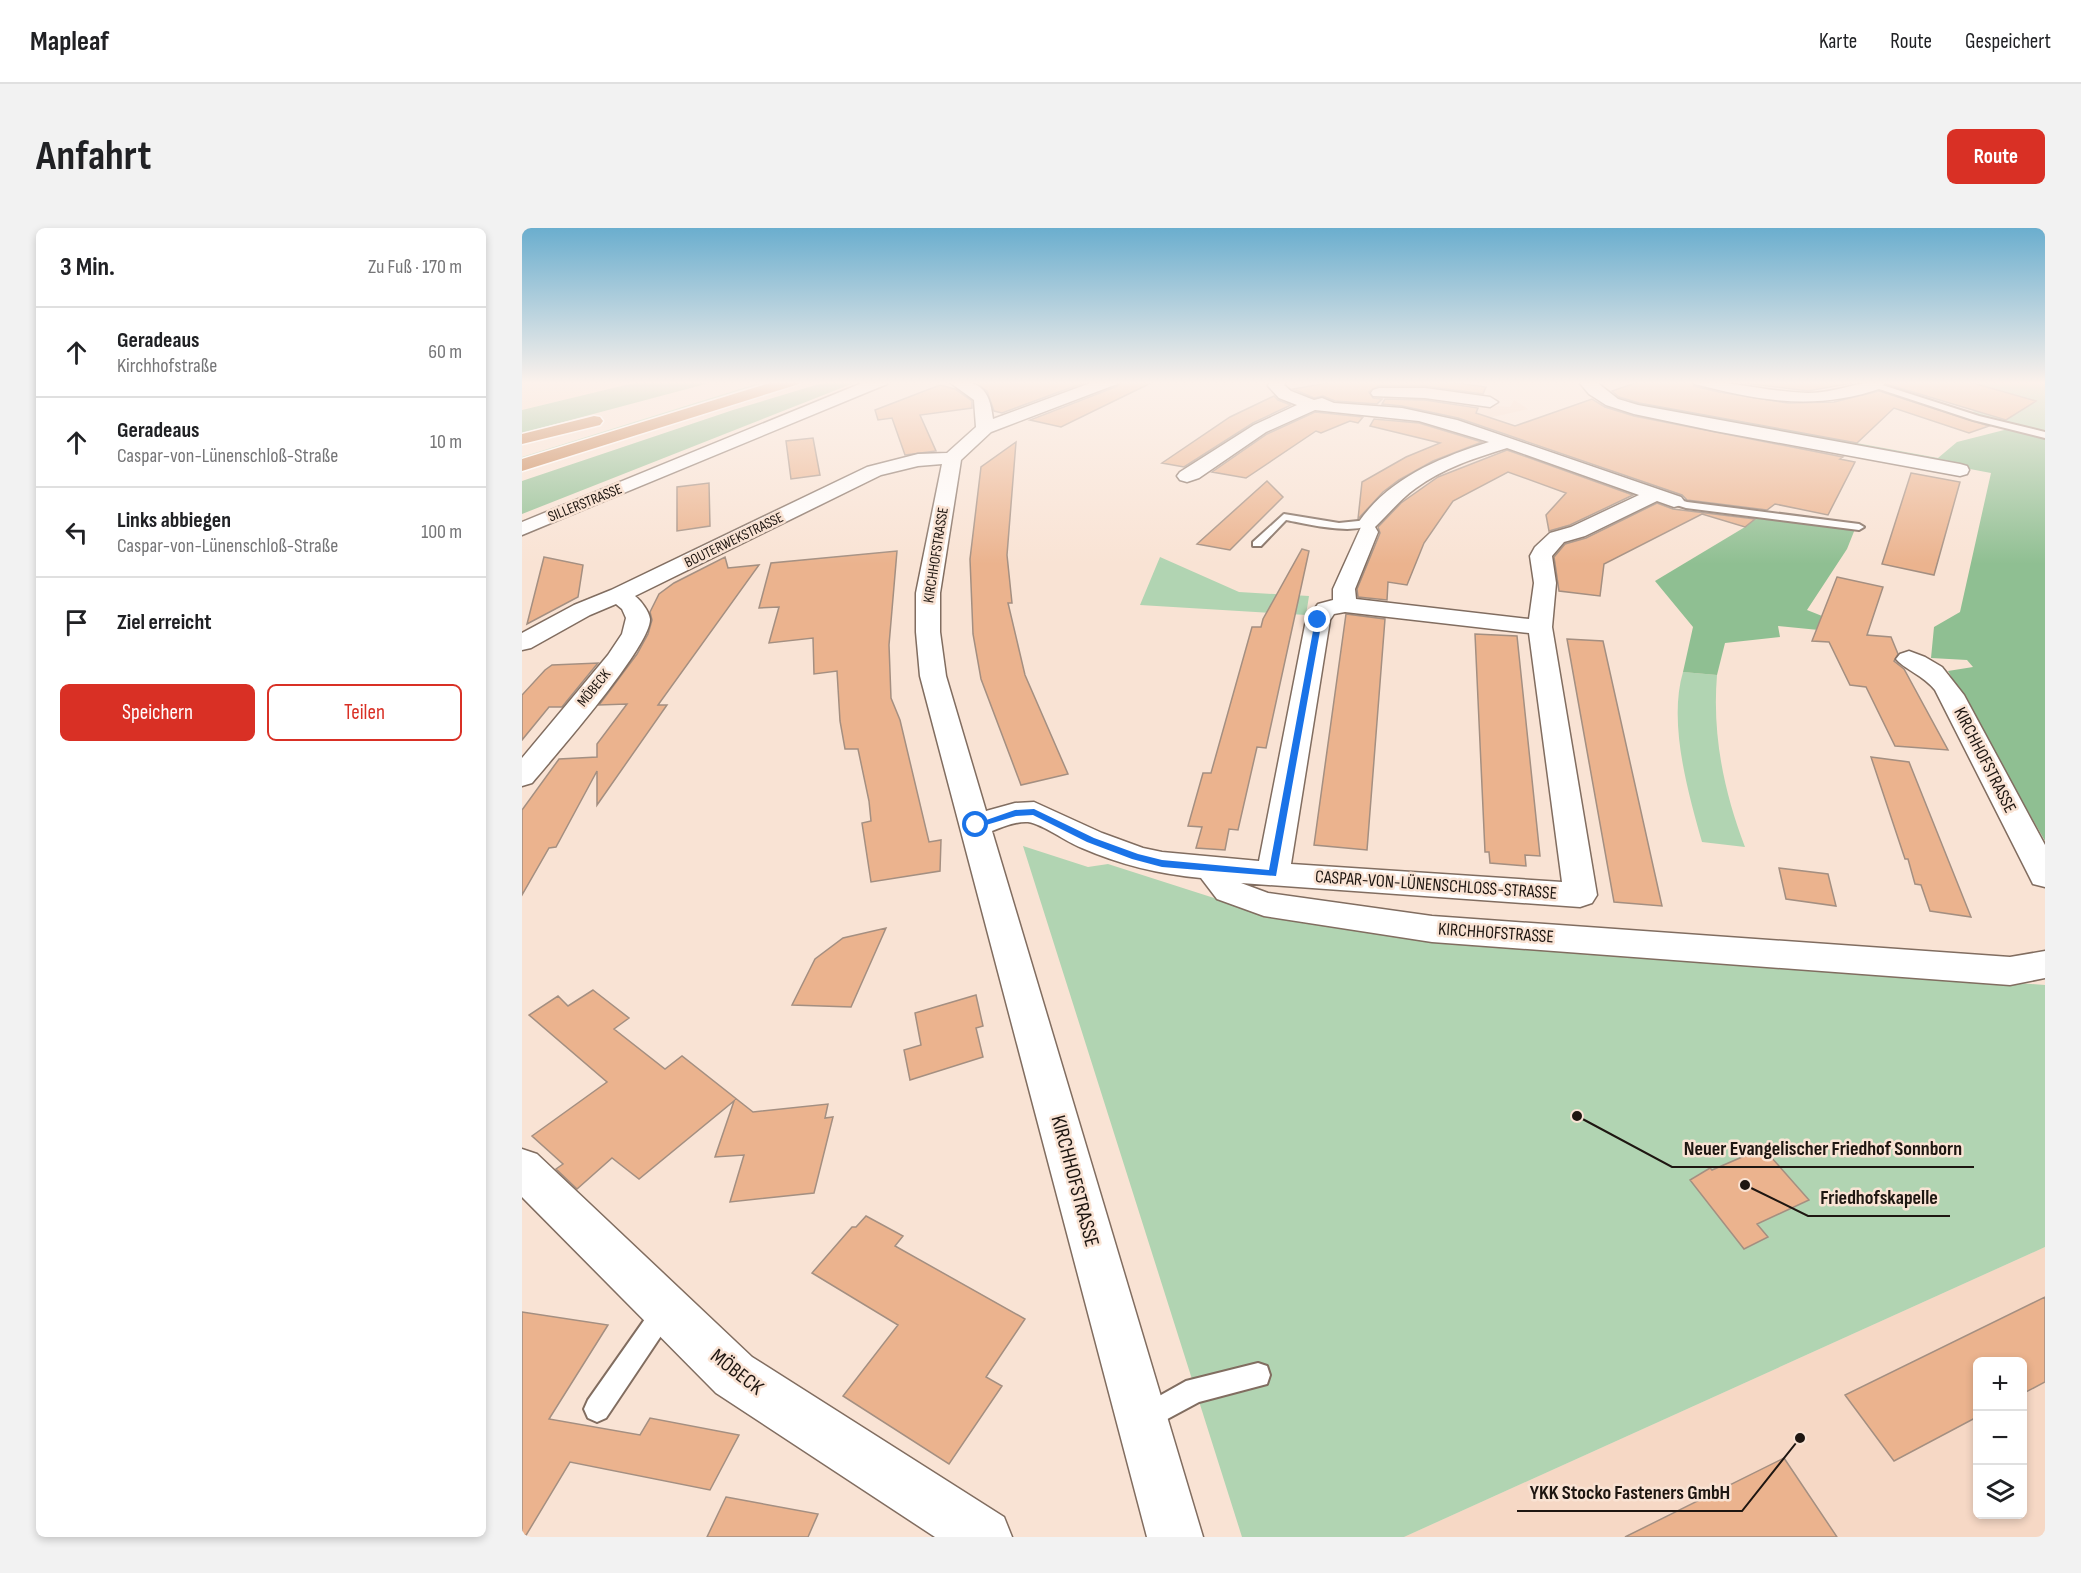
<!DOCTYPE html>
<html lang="de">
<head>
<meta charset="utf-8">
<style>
	:root { --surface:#fff; --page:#f2f2f2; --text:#202124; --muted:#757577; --line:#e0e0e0; --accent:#d93025 }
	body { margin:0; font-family:"Sofia Sans Condensed",sans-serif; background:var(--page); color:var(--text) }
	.controls { position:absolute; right:18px; bottom:18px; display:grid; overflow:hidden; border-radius:9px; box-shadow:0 3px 9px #0003 }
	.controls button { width:54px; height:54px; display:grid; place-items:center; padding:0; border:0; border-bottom:2px solid var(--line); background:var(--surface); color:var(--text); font:30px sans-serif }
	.stop { position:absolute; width:18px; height:18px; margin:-14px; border:4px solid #1a73e8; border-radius:50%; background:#fff }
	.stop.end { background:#1a73e8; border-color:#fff; box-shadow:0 2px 6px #0008 }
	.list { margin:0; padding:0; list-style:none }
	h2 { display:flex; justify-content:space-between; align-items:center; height:78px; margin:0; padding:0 24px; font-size:26px }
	h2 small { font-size:20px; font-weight:400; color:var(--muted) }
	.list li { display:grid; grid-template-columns:39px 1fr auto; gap:18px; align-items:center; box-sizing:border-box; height:90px; padding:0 24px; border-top:2px solid var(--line) }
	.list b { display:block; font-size:22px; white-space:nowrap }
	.list p { margin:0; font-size:20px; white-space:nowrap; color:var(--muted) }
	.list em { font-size:20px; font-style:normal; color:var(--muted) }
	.actions { display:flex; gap:12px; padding:18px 24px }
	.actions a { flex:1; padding:14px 0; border:2px solid var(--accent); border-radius:9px; text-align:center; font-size:21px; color:var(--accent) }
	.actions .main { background:var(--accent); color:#fff }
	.icon { flex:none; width:33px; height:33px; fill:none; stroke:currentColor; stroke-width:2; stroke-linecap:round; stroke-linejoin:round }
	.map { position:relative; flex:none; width:1523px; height:1309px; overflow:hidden; border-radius:9px }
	header { display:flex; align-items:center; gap:36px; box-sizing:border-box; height:84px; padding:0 30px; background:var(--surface); border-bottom:2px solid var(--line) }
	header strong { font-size:28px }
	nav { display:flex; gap:33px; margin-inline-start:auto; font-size:21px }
	.intro { display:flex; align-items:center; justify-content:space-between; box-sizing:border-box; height:144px; padding:0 36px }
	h1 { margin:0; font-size:42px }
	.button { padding:15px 27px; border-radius:9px; background:var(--accent); color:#fff; font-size:21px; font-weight:700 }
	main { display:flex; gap:36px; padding:0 36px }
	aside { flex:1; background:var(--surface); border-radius:9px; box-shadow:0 3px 9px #0003 }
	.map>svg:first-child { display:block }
	.built { fill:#f6d8c5; fill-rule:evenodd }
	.green { fill:#b1d4b2 }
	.forest { fill:#8fbf92 }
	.building { fill:#ebb38e; stroke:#a48f81; stroke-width:1.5 }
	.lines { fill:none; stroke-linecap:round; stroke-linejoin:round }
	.service-casing { stroke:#816d60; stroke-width:4 }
	.minor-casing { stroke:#816d60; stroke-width:3 }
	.motorway-casing { stroke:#fff; stroke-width:3 }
	.service { fill:#fff; fill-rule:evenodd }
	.minor { fill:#fff; fill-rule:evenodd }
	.motorway { fill:#c47d49; fill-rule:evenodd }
	.route { fill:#1a73e8 }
	.labels { text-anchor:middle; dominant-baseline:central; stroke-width:5; stroke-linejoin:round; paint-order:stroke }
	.far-street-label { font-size:15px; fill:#1e1611; stroke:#f9e3d4 }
	.street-label { font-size:18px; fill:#1e1611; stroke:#f9e3d4 }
	.near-street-label { font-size:21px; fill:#1e1611; stroke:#f9e3d4 }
	.leader { fill:none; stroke:#1e1611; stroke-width:2 }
	.callout-dot { fill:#1e1611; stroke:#f9e3d4; stroke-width:2 }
	.callout-label { font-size:20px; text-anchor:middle; font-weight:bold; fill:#1e1611; stroke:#f9e3d4; stroke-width:5; stroke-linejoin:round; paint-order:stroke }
</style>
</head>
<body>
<header>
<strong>Mapleaf</strong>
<nav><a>Karte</a><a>Route</a><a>Gespeichert</a></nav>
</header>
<div class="intro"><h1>Anfahrt</h1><a class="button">Route</a></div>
<main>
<aside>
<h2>3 Min.<small>Zu Fuß · 170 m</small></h2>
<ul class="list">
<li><svg class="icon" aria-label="ahead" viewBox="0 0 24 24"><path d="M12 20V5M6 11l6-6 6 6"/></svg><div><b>Geradeaus</b><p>Kirchhofstraße</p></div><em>60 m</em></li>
<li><svg class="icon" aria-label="ahead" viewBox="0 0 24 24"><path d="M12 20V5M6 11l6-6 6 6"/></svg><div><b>Geradeaus</b><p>Caspar-von-Lünenschloß-Straße</p></div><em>10 m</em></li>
<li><svg class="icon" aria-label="left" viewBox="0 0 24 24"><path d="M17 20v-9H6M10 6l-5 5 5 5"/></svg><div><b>Links abbiegen</b><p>Caspar-von-Lünenschloß-Straße</p></div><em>100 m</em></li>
<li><svg class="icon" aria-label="arrive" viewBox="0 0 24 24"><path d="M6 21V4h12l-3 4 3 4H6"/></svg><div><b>Ziel erreicht</b></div></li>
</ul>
<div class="actions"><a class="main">Speichern</a><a>Teilen</a></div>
</aside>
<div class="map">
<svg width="1523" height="1309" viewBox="0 0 1523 1309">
	<rect width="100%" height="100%" fill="#f9e3d4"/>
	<path class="built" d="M0 153H120L0 182Z
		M852 167 988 179 992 172 1006 181 944 195 908 187 811 175 826 170Z
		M1523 1019V1309H882ZM1456 1134H1500V1286H1456Z"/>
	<path class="green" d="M244 153H253L0 233V229Z
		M1452 153H1523V209L1451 190Z
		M638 329 717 364 787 368 784 387 618 377Z
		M1161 444 1195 447C1190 507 1202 564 1223 619L1180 614C1166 564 1146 495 1161 444Z
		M501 618 566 639 586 636 742 686 906 708 1523 757V1019L882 1309H720Z"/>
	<path class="forest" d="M120 153H195L0 205V182Z
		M307 153H337L0 286V253L211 182Z
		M1103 173H1115L1276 201 1280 205 1416 230 1435 214 1490 200 1523 209V613L1426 443 1451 439 1445 432 1409 430 1412 399 1438 384 1469 245 1127 180Z
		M1236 289 1333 301 1325 321 1285 382 1348 407 1256 398 1258 409 1203 415 1195 447 1161 444 1171 399 1133 353 1223 299Z"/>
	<path class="building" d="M450 153H567L480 185 472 183 465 163Z
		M599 153H633L539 199 508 192 596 158Z
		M817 153H921L964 159 961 166 903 158H856L847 164 851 170 860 171 855 176 813 173 801 168 792 170 771 161Z
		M1119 153H1169L1172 158 1197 164 1266 175 1312 174 1357 163 1467 198 1447 205 1372 180 1335 215 1117 175 1097 169 1090 163Z
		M1205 153H1341L1286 163Z
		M1365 153H1444L1514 173 1484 192 1364 156Z
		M418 157 433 161 450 173V180L398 187 414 223 383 227 370 190 356 192 353 182Z
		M752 168 756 172 769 177 731 195 662 239 640 235 708 189Z
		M863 171 903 172 956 180 954 185 993 198 1070 171 1083 179 1112 188 1321 229 1318 231 1333 234 1306 287 1253 276 1245 282 1165 272 1160 267 936 190 880 178 860 176Z
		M793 184 841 189 836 195 828 193 799 205 794 203 724 250 690 244 745 206Z
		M852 191 897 195 960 214 911 233 877 252 861 264 836 291 840 254 884 229 918 215 848 198Z
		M291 210 298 247 269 251 264 213Z
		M494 214 485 327 490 375H486L503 447 546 546 499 557 459 451 451 406 448 331 459 239Z
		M985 222 1111 267 1048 297 1027 303 1024 287 1044 265 986 244 931 273 902 315 885 357 866 354 865 372 836 369 835 361 858 305 856 299 879 275 916 249Z
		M1389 245 1438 254 1412 347 1360 336Z
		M745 253 761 269 708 322 675 316Z
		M187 255 188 298 155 303V259Z
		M1135 275 1151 281 1233 291 1223 299 1180 286 1082 336 1078 368 1037 363 1032 329 1043 316 1064 310Z
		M780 321 787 323 744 520 735 519 716 602 707 601 703 622 674 620 680 599 666 598 681 545H689L730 399H739L741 391Z
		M375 323 367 417 369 470 378 492 407 614 419 612 418 643 349 654 340 595 349 593 347 573 336 521H323L318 493 315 443 292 446 291 410 247 415 257 379 237 380 249 335Z
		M22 329 61 337 56 369 5 396Z
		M203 329 206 340 237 337 136 477H145L75 577V543L34 619 27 620 0 667V582L37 531 75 529V516L105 476 77 477 115 426 126 406 130 392 128 384 137 366 152 355Z
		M1315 349 1361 359 1345 407 1369 409 1376 426 1372 433 1382 441 1426 522 1373 518 1344 459 1328 457 1307 414 1290 413Z
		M824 386 863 391 845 622 792 617Z
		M953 406 995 408 1018 628 1003 627 1004 638 968 635 967 624H963Z
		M1045 411 1081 413 1140 678 1092 674Z
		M76 435 40 479H27L0 512V467L23 442 30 437Z
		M1349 529 1387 534 1449 689 1408 683 1399 657 1393 656 1386 631H1383Z
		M1257 640 1306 646 1314 678 1264 671Z
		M364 700 329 779 270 777 293 731 321 710Z
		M71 762 107 790 92 801 143 841 160 828 231 884 306 876 303 890 311 889 292 965 208 974 222 927 193 929 212 873 117 951 90 930 55 961 34 941 41 936 10 908 85 854 7 787 36 768 46 778Z
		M454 767 461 798 454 800 461 829 388 852 382 822 399 817 393 785Z
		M1241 920 1287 972 1235 996 1246 1009 1222 1021 1168 952 1188 940 1190 942Z
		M344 988 381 1008 373 1018 503 1091 464 1149 480 1158 427 1236 321 1168 376 1097 290 1045 330 999H334Z
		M1523 1069V1154L1500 1166V1134H1455V1189L1372 1233 1323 1167Z
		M0 1084 86 1097 27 1191 118 1207 128 1190 217 1207 188 1262 48 1234 3 1309H0Z
		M1262 1230 1315 1309H1103Z
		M204 1269 296 1286 286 1309H185Z"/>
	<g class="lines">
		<g class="service-casing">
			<path id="service" d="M1354 155 1457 188 1523 204V210L1451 192 1351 159V155Z
				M1152 270 1165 274 1337 296 1342 299 1337 302 1164 280 1148 275 1147 273Z
				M762 286 817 295 846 292 851 295C833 308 786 296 764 292L739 318H731V314Z
				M143 1070 151 1074 155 1082 151 1090 84 1190 75 1194 66 1190 62 1181 66 1172 135 1074Z
				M736 1135 745 1138 748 1147 745 1156 677 1174 623 1203 614 1199 610 1190 614 1181 664 1153Z"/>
		</g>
		<g class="minor-casing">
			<path id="minor" d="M345 153H367L365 156 0 307V294Z
				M426 153C458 153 467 159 471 191L574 153H597L595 156 469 204 439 232 418 365V404L424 448 464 583 493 575 512 574 580 605 621 620 640 624 737 633 784 392 796 376 811 372V361L839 299 836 295C867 250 917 230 967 214L897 193 793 182 744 204 677 250 665 254 658 252 655 248 658 244 732 197 775 177 757 170 746 158 748 153H764L762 157 769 163 792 172 800 170 812 175 880 180 935 192 1159 269 1162 273 1159 277 1152 279 1135 273 1063 308 1042 314 1030 328 1034 355 1030 399 1075 667 1070 675 1058 679 719 655 746 665 910 688 1488 729 1523 723V750L1488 757 910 714 742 688 695 671 679 650C637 646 599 637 560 620 544 614 521 596 506 594 494 593 481 599 470 603L681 1309H625L398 448 394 404V365L420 236 396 238 359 247 113 368C119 373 127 383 128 391 129 418 32 529 10 555L0 558V530L86 427 100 406 104 390 100 381 94 376 68 387 9 420 0 422V405L52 377 89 362 345 239 396 226 425 225 454 199 452 172ZM985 220 1117 267 1049 299 1028 305 1013 319 1008 328 1012 355 1007 391 834 371 833 361 856 304 853 299C867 286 878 271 894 260 921 240 953 230 985 220ZM823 384 1007 405 1040 654 769 636 808 392 812 386Z
				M1056 153H1073L1096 171 1116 177 1438 236 1445 238 1447 242 1445 246 1438 248 1193 203 1112 186 1084 177 1067 166Z
				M1171 153C1210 153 1247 164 1286 165 1313 165 1337 153 1363 153L1360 160C1294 183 1239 173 1173 156Z
				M857 160H903L968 169 976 174 968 179 903 170 851 168 849 165 851 162Z
				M1387 423 1403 429 1420 439 1442 467 1523 617V659L1511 656 1507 648 1413 462C1401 447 1382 441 1374 431L1378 426Z
				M0 921 15 926 230 1129 482 1289 490 1309H413L194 1165 0 969Z"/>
		</g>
		<g class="motorway-casing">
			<path id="motorway" d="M254 153H279L277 156 0 243V231Z
				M72 188 78 189 81 193 78 197 0 216V206Z"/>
		</g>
		<use href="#service" class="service"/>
		<use href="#minor" class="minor"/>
		<use href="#motorway" class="motorway"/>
	</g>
	<linearGradient id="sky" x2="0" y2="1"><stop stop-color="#6baece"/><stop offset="0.46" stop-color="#fcf2ec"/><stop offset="1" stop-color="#fcf2ec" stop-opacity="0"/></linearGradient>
	<rect width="1523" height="336" fill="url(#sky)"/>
	<path class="route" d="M796 390 800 392 754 648 640 639 610 631 565 614 511 587 494 588 454 600 450 597 493 582 512 581 572 610 616 626 640 632 747 642 793 392Z"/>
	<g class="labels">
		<g class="far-street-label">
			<text transform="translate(63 275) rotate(-22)">SILLERSTRASSE</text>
			<text transform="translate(212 312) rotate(-26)">BOUTERWEKSTRASSE</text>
			<text transform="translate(414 327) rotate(-81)">KIRCHHOFSTRASSE</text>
			<text transform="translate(72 460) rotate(-51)">MÖBECK</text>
		</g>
		<g class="street-label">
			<text transform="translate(1463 532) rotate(63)">KIRCHHOFSTRASSE</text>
			<text transform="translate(914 657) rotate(4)">CASPAR-VON-LÜNENSCHLOSS-STRASSE</text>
			<text transform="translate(974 705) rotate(4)">KIRCHHOFSTRASSE</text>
		</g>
		<g class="near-street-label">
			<text transform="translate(553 953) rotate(75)">KIRCHHOFSTRASSE</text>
			<text transform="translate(215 1144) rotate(38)">MÖBECK</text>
		</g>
	</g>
	<path class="leader" d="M1055 888L1150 939H1452M1223 957L1286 988H1428M1278 1210L1220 1283H995"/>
	<g class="callout-dot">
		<circle cx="1055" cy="888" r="6"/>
		<circle cx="1223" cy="957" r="6"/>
		<circle cx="1278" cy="1210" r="6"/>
	</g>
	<g class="callout-label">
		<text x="1301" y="927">Neuer Evangelischer Friedhof Sonnborn</text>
		<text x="1357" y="976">Friedhofskapelle</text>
		<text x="1108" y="1271">YKK Stocko Fasteners GmbH</text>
	</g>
</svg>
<div class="controls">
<button>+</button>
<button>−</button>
<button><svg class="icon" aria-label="layers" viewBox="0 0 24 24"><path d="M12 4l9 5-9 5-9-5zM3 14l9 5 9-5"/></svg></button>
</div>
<div class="stop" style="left:454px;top:597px"></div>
<div class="stop end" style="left:796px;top:392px"></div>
</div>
</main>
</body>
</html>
